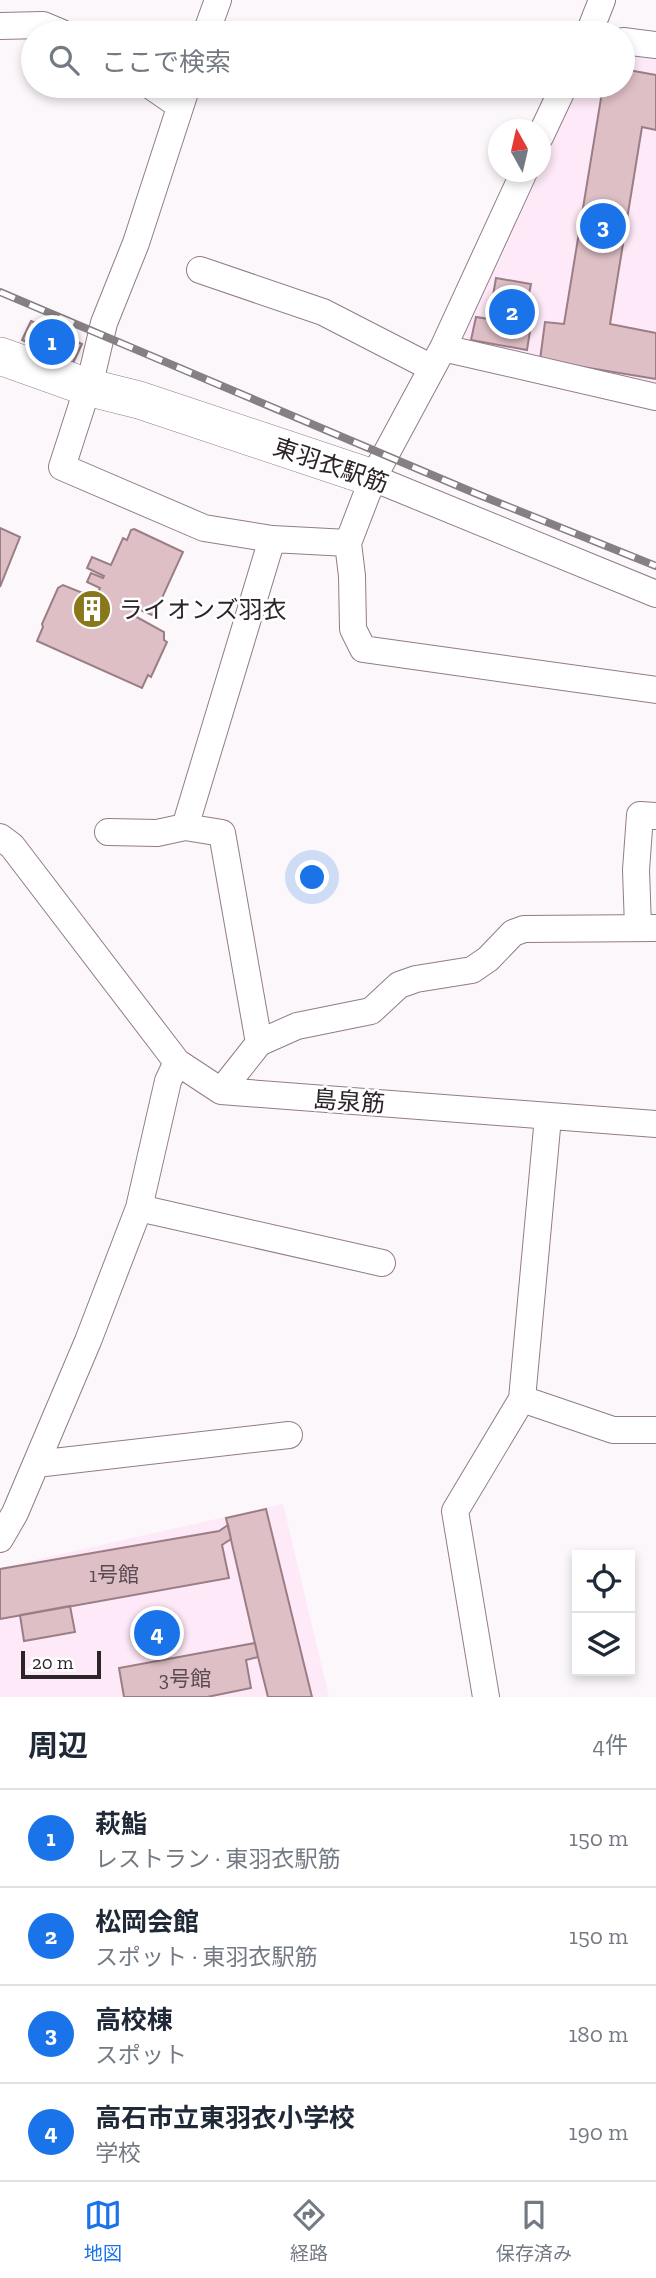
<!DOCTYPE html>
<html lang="ja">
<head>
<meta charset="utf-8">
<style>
	:root { --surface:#fff; --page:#f6f6f7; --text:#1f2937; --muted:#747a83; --line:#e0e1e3; --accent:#1a73e8 }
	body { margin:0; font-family:"Zilla Slab","Noto Sans JP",serif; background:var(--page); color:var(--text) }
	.controls { position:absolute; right:21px; bottom:21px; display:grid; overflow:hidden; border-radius:0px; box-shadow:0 4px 10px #0003 }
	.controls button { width:63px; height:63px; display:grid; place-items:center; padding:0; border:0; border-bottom:2px solid var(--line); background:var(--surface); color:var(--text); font:35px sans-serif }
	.compass { position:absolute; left:488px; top:119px; width:63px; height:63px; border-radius:50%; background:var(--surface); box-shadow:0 4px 10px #0003; rotate:352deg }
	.scale { position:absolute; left:21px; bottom:18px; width:80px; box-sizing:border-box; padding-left:7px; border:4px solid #2d242a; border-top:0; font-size:19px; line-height:24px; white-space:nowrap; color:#2d242a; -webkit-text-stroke:5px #fff; paint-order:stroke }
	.you { position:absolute; left:313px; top:878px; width:24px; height:24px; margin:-18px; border:5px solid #fff; border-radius:50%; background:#1a73e8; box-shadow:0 0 0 10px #1a73e833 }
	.badge { display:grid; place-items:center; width:46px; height:46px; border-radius:50%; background:var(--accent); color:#fff; font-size:23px; font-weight:700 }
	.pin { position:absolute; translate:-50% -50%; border:4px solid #fff; box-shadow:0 2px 7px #0006 }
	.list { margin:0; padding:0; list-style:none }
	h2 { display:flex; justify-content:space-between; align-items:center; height:91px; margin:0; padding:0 28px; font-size:30px }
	h2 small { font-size:23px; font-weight:400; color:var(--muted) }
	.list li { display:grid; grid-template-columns:46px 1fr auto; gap:21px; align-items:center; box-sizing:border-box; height:98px; padding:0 28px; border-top:2px solid var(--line) }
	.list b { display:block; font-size:26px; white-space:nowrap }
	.list p { margin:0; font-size:23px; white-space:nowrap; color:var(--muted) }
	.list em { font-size:23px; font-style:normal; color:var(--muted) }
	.icon { flex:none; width:38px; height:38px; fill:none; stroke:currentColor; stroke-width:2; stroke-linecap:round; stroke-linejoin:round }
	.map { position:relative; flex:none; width:656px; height:1697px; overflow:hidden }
	.search { position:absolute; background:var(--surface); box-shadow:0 4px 10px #0003; left:21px; right:21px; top:21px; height:77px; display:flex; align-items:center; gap:18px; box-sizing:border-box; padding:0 24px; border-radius:38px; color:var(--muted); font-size:26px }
	.sheet { height:483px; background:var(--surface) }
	nav { display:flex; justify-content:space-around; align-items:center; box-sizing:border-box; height:98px; border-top:2px solid var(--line); background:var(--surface); font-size:19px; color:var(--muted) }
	nav a { display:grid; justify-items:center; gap:4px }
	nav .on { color:var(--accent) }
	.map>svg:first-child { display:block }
	.built { fill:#fde9f7 }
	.building { fill:#debfc6; stroke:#9b7e85; stroke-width:2 }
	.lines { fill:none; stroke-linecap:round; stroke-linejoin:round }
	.street-casing { stroke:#927b8b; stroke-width:28 }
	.secondary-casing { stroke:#927b8b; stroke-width:38 }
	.street { stroke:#fff; stroke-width:26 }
	.secondary { stroke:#fff; stroke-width:37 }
	.rail-casing { stroke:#867f84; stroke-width:8 }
	.rail { stroke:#fff; stroke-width:5; stroke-dasharray:16; stroke-linecap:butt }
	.labels { text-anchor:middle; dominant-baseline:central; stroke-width:5; stroke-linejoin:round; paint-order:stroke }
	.number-label { font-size:21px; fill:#594b51 }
	.street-label { font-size:24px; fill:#2d242a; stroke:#fff }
	.poi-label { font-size:24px; fill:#2d242a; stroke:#fff; text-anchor:start }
</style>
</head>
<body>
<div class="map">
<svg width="656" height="1697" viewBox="0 0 656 1697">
	<rect width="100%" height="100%" fill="#fcf7fa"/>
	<path class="built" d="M623 46 656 50V390L485 354 467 340 462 329 501 258 579 86H623Z
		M283 1504 329 1697H0V1568Z"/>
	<path class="building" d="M623 69 656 75V130L642 127 610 324 656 333V379L540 360 545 322 564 324 603 86H623Z
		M496 278 531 284 527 304 534 306 527 350 471 340 476 317 489 319Z
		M31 321 82 344 73 363 22 340Z
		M0 528 20 537 0 587Z
		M134 529 183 552 156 611 152 615 136 608 133 615 164 632V640L167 642 151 677 148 675 142 688 37 641 43 627 42 624 58 588 63 585 95 598 100 588 87 582 91 573 103 578 104 576 87 568 92 557 111 565 123 538 127 540 131 530Z
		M266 1509 312 1697H268L258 1657 226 1518Z
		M228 1525 231 1539 222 1545 229 1578 0 1619V1569L219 1531Z
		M70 1606 75 1632 24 1641 20 1615Z
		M255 1643 258 1657 246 1660 251 1688 207 1697H124L119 1668Z"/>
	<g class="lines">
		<g class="street-casing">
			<path id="street" d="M0 26 43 25 62 33
				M206 33 218 0
				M589 33 602 0
				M623 41 656 45
				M151 86 180 106
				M187 86 136 243 104 323 92 374 62 467 204 528 272 539
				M540 137 564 86
				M524 172 443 348 373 478 348 543 352 576 353 629 363 649 656 690
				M200 270 323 312 432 368
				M443 348 656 397
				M373 478 656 594
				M108 832 157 833 185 827
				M0 837 12 846 177 1062 221 1091 656 1124
				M638 927 636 870 640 815 656 816
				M259 1043 297 1026 371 1011 399 985 416 979 472 970 488 959 513 933 524 929 656 928
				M221 1091 259 1043 222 833 185 827 272 539 348 543
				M139 1208 382 1263
				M522 1399 613 1430H656
				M36 1464 289 1435
				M0 1539 15 1513 88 1341 139 1208 168 1081 177 1062
				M486 1697 455 1511 522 1399 548 1117"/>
		</g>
		<g class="secondary-casing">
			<path id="secondary" d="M0 356 87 387 139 400 373 478"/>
		</g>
		<use href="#street" class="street"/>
		<use href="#secondary" class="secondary"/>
		<g class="rail-casing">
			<path id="rail" d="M0 292 477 494 656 566"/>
		</g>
		<use href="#rail" class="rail"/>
	</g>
	<defs>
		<g id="building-disc" transform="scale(2.0125)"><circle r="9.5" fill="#88771b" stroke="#fff"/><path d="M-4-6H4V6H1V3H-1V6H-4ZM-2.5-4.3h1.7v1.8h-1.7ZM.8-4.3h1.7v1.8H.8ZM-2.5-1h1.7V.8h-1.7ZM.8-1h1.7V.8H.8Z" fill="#fff"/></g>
	</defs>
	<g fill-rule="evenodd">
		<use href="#building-disc" x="92" y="609"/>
	</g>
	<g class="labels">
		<g class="number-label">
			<text x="114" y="1574">1号館</text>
			<text x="185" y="1678">3号館</text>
		</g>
		<g class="street-label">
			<text transform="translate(331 465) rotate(19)">東羽衣駅筋</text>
			<text transform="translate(349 1101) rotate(4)">島泉筋</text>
		</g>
		<g class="poi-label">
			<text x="119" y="609">ライオンズ羽衣</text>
		</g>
	</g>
</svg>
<div class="controls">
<button><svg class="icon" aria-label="locate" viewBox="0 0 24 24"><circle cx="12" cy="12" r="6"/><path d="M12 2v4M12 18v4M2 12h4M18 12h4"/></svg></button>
<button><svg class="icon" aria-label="layers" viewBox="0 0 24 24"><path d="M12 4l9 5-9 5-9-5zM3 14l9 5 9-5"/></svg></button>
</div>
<svg class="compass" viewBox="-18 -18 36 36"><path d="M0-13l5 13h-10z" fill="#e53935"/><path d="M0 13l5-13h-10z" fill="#747a83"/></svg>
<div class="scale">20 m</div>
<div class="you"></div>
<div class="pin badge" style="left:52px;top:342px">1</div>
<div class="pin badge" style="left:512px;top:312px">2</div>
<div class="pin badge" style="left:603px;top:226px">3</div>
<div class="pin badge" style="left:157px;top:1633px">4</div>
<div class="search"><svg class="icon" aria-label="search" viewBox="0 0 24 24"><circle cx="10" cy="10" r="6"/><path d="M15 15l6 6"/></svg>ここで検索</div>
</div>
<section class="sheet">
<h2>周辺<small>4件</small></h2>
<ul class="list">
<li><span class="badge">1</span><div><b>萩鮨</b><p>レストラン · 東羽衣駅筋</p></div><em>150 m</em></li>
<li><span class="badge">2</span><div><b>松岡会館</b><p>スポット · 東羽衣駅筋</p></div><em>150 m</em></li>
<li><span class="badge">3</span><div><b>高校棟</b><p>スポット</p></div><em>180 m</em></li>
<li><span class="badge">4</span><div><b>高石市立東羽衣小学校</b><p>学校</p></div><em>190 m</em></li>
</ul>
</section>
<nav>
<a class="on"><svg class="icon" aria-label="map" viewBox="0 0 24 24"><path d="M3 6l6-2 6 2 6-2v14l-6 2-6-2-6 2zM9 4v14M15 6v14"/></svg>地図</a>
<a><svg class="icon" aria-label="directions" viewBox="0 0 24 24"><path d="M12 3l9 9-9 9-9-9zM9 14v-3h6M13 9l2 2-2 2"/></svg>経路</a>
<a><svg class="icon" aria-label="saved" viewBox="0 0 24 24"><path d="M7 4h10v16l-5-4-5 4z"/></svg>保存済み</a>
</nav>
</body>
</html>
